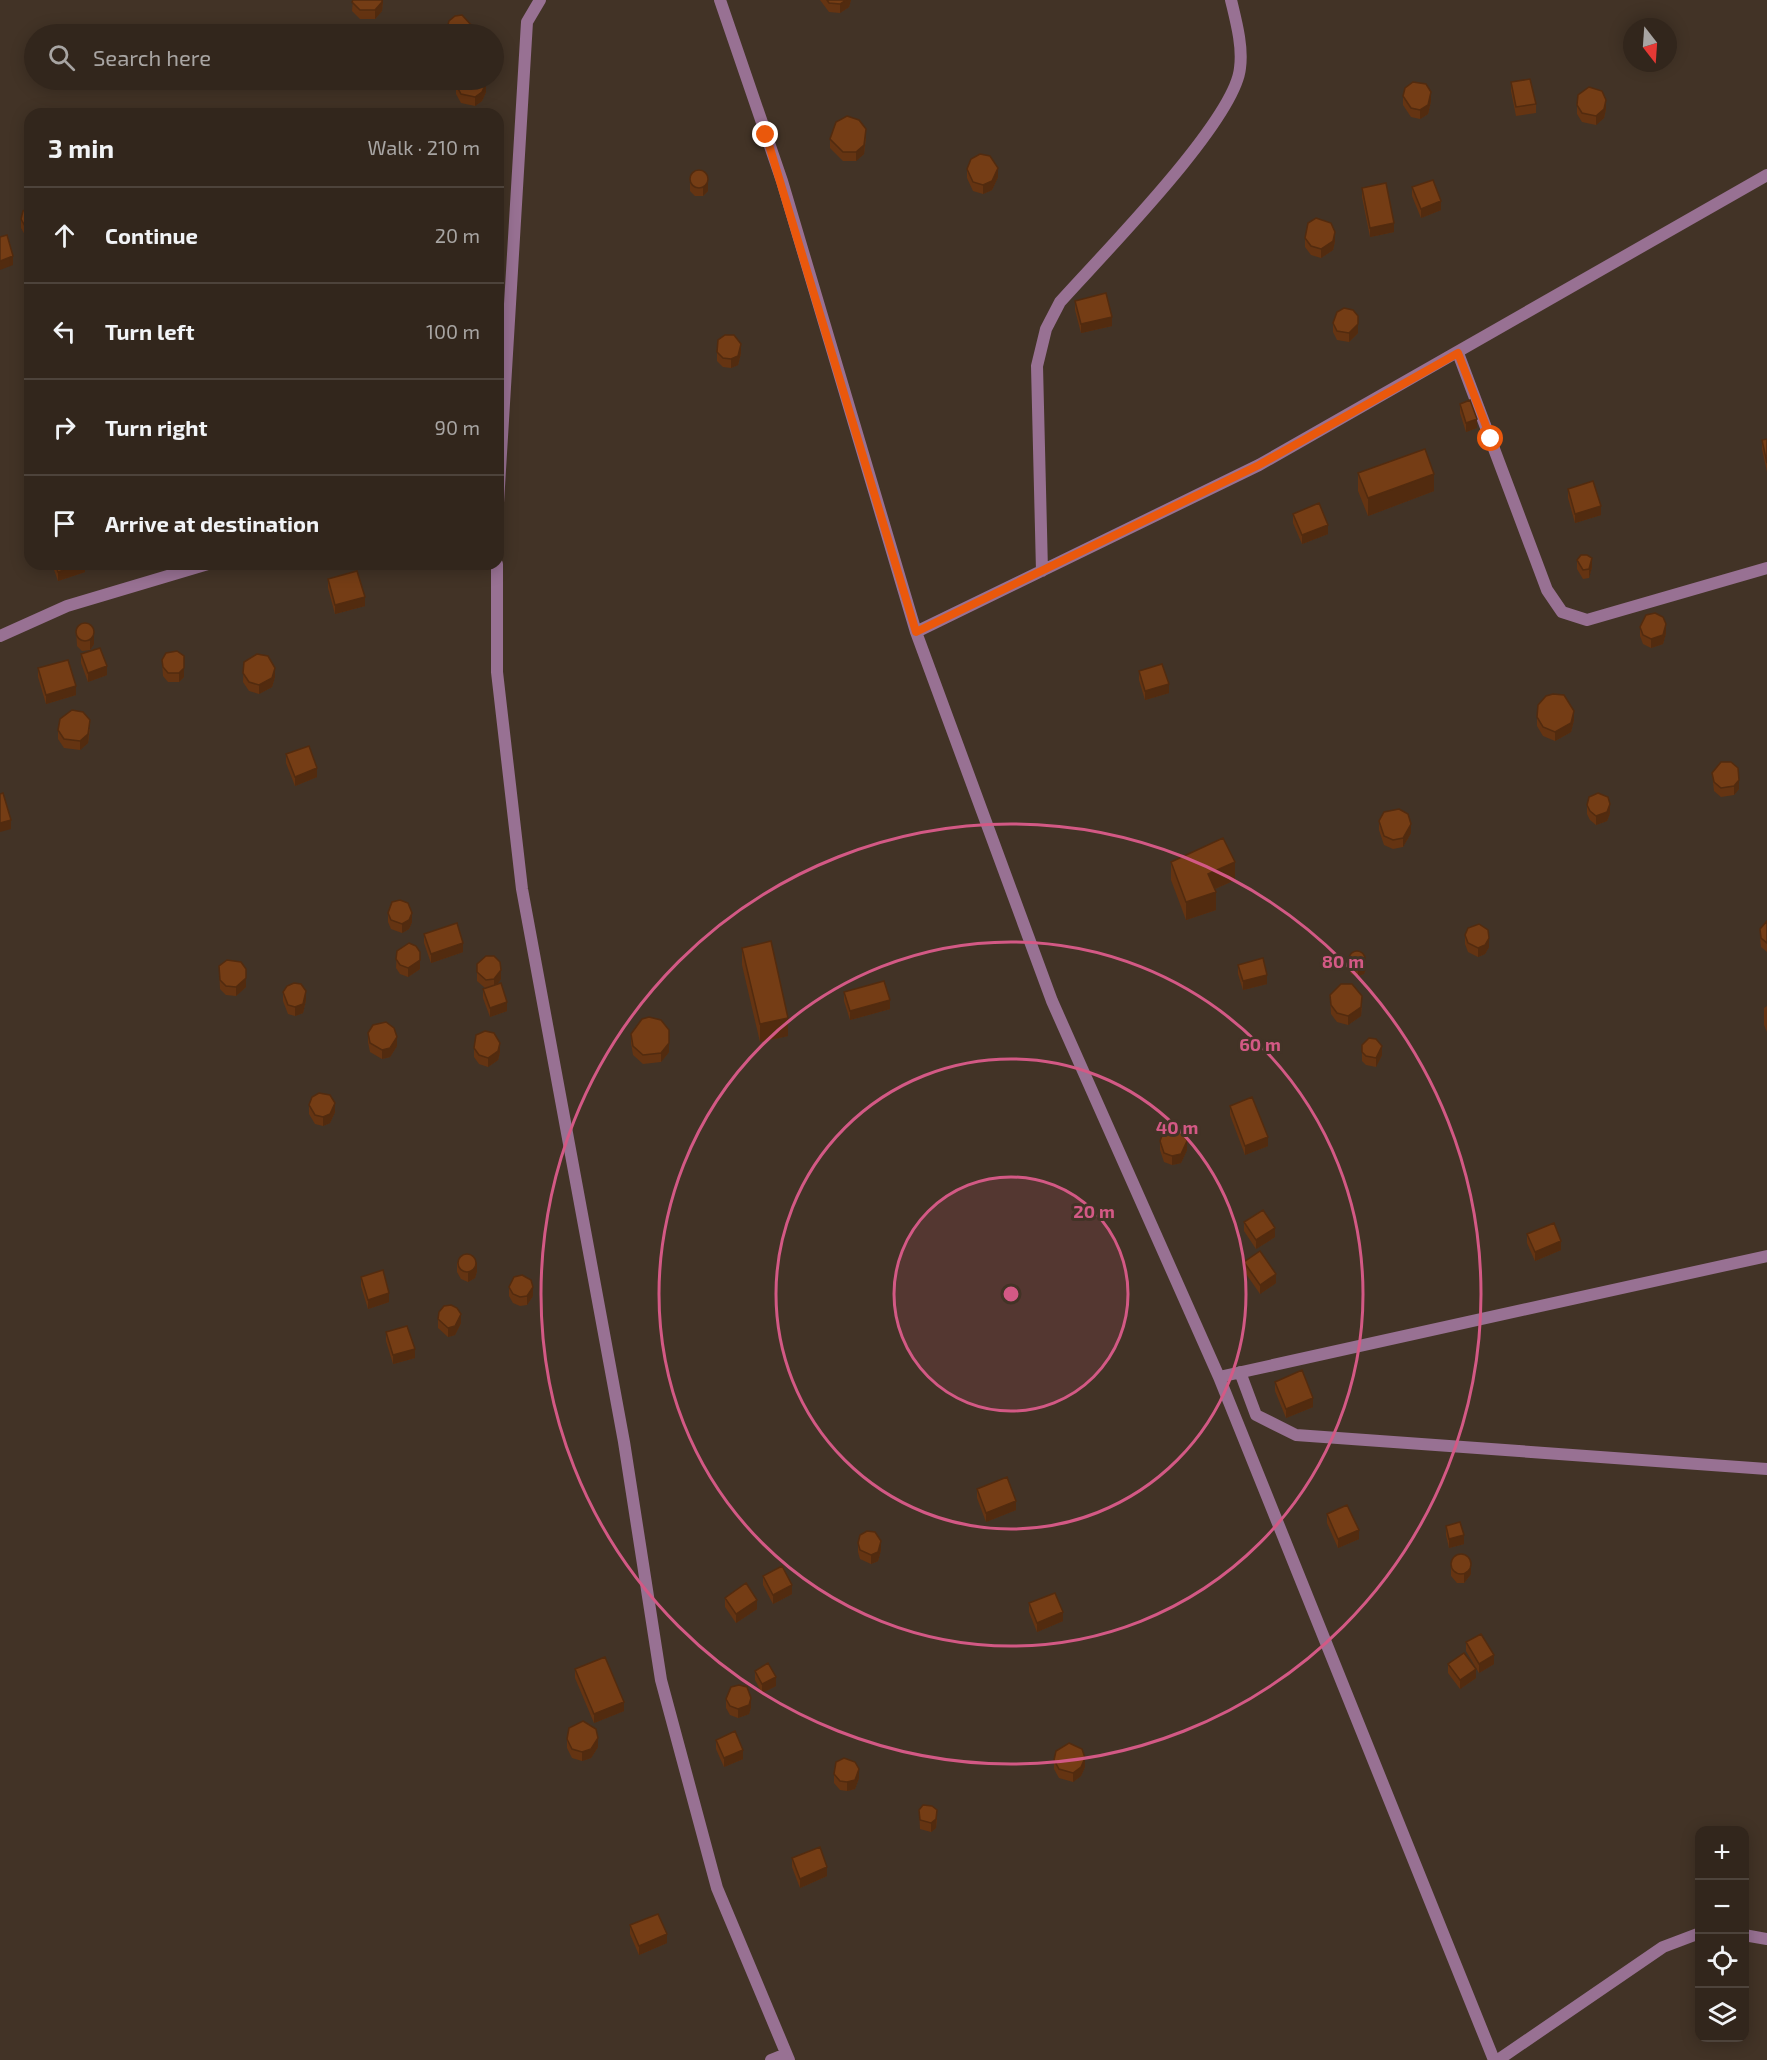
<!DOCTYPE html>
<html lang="en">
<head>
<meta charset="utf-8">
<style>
	:root { --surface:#32261c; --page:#3a2e25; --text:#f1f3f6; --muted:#a8a5a3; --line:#4d433b }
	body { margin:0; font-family:"Exo 2",sans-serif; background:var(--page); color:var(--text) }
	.controls { position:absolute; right:18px; bottom:18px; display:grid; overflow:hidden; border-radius:12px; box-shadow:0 3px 15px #0003 }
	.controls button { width:54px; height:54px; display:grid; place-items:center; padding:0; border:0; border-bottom:2px solid var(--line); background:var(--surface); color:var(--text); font:30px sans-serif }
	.compass { position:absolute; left:1623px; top:18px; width:54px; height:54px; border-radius:50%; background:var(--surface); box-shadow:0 3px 15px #0003; rotate:163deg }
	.stop { position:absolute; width:18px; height:18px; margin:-14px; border:4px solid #ea580c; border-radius:50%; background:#fff }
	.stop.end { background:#ea580c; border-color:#fff; box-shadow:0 2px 6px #0008 }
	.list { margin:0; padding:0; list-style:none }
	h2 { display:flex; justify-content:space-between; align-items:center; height:78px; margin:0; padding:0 24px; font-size:26px }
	h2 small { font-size:20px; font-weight:400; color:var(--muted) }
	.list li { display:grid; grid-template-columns:39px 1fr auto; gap:18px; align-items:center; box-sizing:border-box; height:96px; padding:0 24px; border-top:2px solid var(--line) }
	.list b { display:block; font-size:22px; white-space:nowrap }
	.list em { font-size:20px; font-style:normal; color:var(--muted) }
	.icon { flex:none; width:33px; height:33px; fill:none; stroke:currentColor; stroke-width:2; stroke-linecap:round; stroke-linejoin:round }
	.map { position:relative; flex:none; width:1767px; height:2060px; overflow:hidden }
	.search { position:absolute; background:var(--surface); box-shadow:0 3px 15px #0003; left:24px; top:24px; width:480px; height:66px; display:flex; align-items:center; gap:15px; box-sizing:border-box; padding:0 21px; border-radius:33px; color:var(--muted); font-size:22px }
	.panel { position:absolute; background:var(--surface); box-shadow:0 3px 15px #0003; left:24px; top:108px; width:480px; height:462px; border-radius:18px }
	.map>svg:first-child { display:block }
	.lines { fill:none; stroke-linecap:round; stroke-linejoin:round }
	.street { stroke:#987193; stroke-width:12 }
	.wall { fill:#653412 }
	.shaded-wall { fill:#522b0f }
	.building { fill:#753d15; stroke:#522b0f; stroke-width:1.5 }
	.route { stroke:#ea580c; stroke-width:8 }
	.ring { fill:none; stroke:#d35985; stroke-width:3 }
	.centre { fill:#d35985; stroke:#423326; stroke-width:3 }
	.ring-label { font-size:18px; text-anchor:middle; font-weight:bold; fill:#d35985; stroke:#423326; stroke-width:6; stroke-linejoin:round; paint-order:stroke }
</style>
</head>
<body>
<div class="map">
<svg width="1767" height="2060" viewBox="0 0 1767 2060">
	<rect width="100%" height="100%" fill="#423326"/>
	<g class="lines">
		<path class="street" d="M720 0 782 181 916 632 1052 1001 1219 1377 1494 2060
			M1458 353 1547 590 1562 612 1587 620 1767 568
			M498 503 527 22 540 0
			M497 564V672L522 889 624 1442 661 1680 717 1888 789 2060
			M1042 571 1037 366 1046 329 1060 302C1100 257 1235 121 1240 68 1243 46 1236 21 1231 0
			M916 632 1259 465 1767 175
			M0 636 67 606 208 564
			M1240 1372 1256 1415 1296 1435 1767 1469
			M1219 1377 1767 1256
			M1744 1935 1767 1939
			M771 2060 786 2054
			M1498 2060 1663 1947 1700 1933"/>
	</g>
	<path class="wall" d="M353 0H383L382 11 375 19H360L352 11Z
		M820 0H851L849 7 840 13 829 12Z
		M1511 82 1536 104V113L1516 116 1511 91Z
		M456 85 486 92 482 101 475 106 461 103 456 94Z
		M1403 96 1431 101 1428 114 1420 119 1411 117 1403 105Z
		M1577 105 1606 109 1604 118 1596 125 1582 122 1577 114Z
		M866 138 864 154 856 161H843L830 148V139Z
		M967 169 998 177 992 190 983 194 973 191 967 178Z
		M690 175 708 191 703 196H695L690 191Z
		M1412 187 1441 210 1421 218 1412 196Z
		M1362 188 1394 232 1370 237 1362 197Z
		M30 207V238L25 235 21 228V219Z
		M1305 238 1335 241 1333 250 1321 258 1311 255 1305 247Z
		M1075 301 1112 326 1081 333 1075 310Z
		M1333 323 1358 333 1349 342 1337 340 1333 332Z
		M717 352 741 353 738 365 731 368 723 367 717 361Z
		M1460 404 1477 428 1466 432 1460 413Z
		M1767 439V472L1762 449V440Z
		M1358 473 1434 491 1368 516 1358 491Z
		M1568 489 1601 515 1575 523 1568 498Z
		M1293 514 1328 534 1302 544 1293 523Z
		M1577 560 1592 567 1589 578 1583 579 1577 569Z
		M52 564H85V572L58 581Z
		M328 579 365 606 335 614 328 588Z
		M1640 627 1666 633 1663 644 1651 648 1643 644 1640 636Z
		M76 629 94 644 90 650 82 651 77 646Z
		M81 654 107 675 88 682 81 663Z
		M162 660 184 677 179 682H168L163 676Z
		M244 662 275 677 272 687 259 694 249 691 243 682Z
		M38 668 76 695 46 704 38 677Z
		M1139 671 1169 693 1145 700 1139 680Z
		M1537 717 1574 720 1571 732 1555 741 1543 736 1537 726Z
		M90 729 88 743 80 750 64 748 58 739V730Z
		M286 754 317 777 295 786 286 763Z
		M1712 773 1739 789 1734 795 1721 797 1714 791Z
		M1587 805 1610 813 1607 821 1596 825 1590 820 1587 814Z
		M1379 821 1411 833 1403 847 1393 849 1384 845 1379 830Z
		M1171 862 1235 880 1215 889 1216 910 1186 920 1171 880Z
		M388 913 412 922 409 929 402 933 391 929 388 922Z
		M1767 921V952L1761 947 1760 938V929Z
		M424 934 463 952 431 963 424 943Z
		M1465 935 1489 947 1485 954 1478 957 1468 952 1465 944Z
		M742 948 788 1036 760 1042 742 965Z
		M397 951 420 952V969L408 977 400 974 396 968Z
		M1349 958 1366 968 1364 974 1358 976 1351 974 1349 968Z
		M477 964 501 979 497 984 507 1011 490 1017 483 998V989L485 988 477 981Z
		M1238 965 1267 984 1243 990 1238 974Z
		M219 966 246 969V987L236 996 226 995 220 989Z
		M283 992 306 1000 303 1013 295 1016 288 1014 283 1001Z
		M844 992 890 1009 850 1020 844 1001Z
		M1330 995 1362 1005 1361 1016 1348 1025 1337 1022 1331 1014Z
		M1767 1006V1032L1764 1025V1008Z
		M368 1033 397 1046 390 1057 382 1059 370 1052 368 1042Z
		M631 1034 669 1052 661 1062 643 1064 633 1055 631 1043Z
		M1362 1045 1382 1055 1376 1067 1366 1065 1362 1061Z
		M474 1048 500 1052 498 1060 488 1067 479 1064 474 1057Z
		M309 1105 335 1112 330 1123 323 1126 315 1124 309 1114Z
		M1230 1106 1268 1146 1245 1155 1230 1115Z
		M1160 1141 1187 1150 1181 1163 1172 1165 1164 1162 1160 1150Z
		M1244 1222 1275 1237 1256 1249 1244 1231Z
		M1527 1234 1561 1250 1535 1261 1527 1243Z
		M1244 1262 1276 1283 1260 1294 1244 1271Z
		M457 1263 477 1271 475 1278 468 1282 461 1279 457 1272Z
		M361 1277 389 1302 368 1309 361 1286Z
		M509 1287 533 1296 527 1305 520 1306 513 1303 509 1296Z
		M438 1319 461 1323 455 1335 448 1337 438 1328Z
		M386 1332 415 1358 393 1364 386 1341Z
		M1275 1382 1313 1407 1286 1418 1275 1391Z
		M977 1489 1016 1510 986 1522 977 1498Z
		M1327 1514 1359 1539 1338 1548 1327 1523Z
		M1446 1526 1464 1544 1449 1548 1446 1535Z
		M858 1543 881 1550 878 1561 871 1564 860 1559 858 1552Z
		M1451 1567 1471 1574 1464 1583H1457L1451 1576Z
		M763 1576 792 1594 773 1604 763 1585Z
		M725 1598 757 1609 736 1623 725 1607Z
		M1029 1603 1063 1621 1037 1632 1029 1612Z
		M1466 1642 1494 1664 1479 1673 1466 1651Z
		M1448 1664 1476 1678 1460 1689 1448 1673Z
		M575 1669 624 1711 594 1723 575 1678Z
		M755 1671 776 1686 762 1693 755 1680Z
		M726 1699 751 1707 749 1714 738 1718 730 1715 726 1708Z
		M567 1739 598 1747 591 1758 582 1761 572 1758 567 1748Z
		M716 1740 743 1759 724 1767 716 1749Z
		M1054 1760 1085 1767 1081 1776 1073 1782 1059 1778 1054 1769Z
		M834 1774 859 1778 855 1789 847 1791 840 1790 834 1783Z
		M919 1810 937 1819 936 1828 931 1832 920 1829Z
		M792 1858 827 1876 800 1888 792 1867Z
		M630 1925 667 1943 639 1955 630 1934Z"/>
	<path class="shaded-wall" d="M382 0H383L382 11 375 19V10Z
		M846 0H851L849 7 840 13V4Z
		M486 83V92L482 101 475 106V97Z
		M1431 92V101L1428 114 1420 119V110Z
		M1606 100V109L1604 118 1596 125V116Z
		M866 129 864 154 856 161V152Z
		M998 168V177L992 190 983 194V185Z
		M708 182V191L703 196V187Z
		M1441 201V210L1421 218V209Z
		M1394 223V232L1370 237V228Z
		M1335 232V241L1333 250 1321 258V249Z
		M13 256V265L0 270V261Z
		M1112 317V326L1081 333V324Z
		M1358 324V333L1349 342V333Z
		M741 344V353L738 365 731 368V359Z
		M1477 419V428L1466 432V423Z
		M1434 474V491L1368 516V498Z
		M1601 506V515L1575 523V514Z
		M1328 525V534L1302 544V535Z
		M1592 558V567L1589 578V569Z
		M81 564H85V572L58 581V572Z
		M365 597V606L335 614V605Z
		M1666 624V633L1663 644 1651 648V639Z
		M94 635V644L90 650V641Z
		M107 666V675L88 682V673Z
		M184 668V677L179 682V673Z
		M275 668V677L272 687 259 694V685Z
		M1169 684V693L1145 700V691Z
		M76 686V695L46 704V695Z
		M1574 711V720L1571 732 1555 741V732Z
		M90 720 88 743 80 750V741Z
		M317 768V777L295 786V777Z
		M1739 780V789L1734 795V786Z
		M1610 804V813L1607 821 1596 825V816Z
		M11 820V829L0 832V823Z
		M1411 824V833L1403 847V838Z
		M1235 862V880L1208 892V874Z
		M1216 892V910L1186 920V902Z
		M412 913V922L409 929 402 933V924Z
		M1489 938V947L1485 954 1478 957V948Z
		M463 943V952L431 963V954Z
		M1366 959V968L1364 974 1358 976V967Z
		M420 960V969L408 977V968Z
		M501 970V979L494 988V979Z
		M1267 975V984L1243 990V981Z
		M246 978V987L236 996V987Z
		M306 991V1000L303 1013 295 1016V1007Z
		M1362 996 1361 1016 1348 1025V1016Z
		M890 1000V1009L850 1020V1011Z
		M507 1002V1011L490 1017V1008Z
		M788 1018V1036L760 1042V1024Z
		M669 1030V1052L661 1062V1053Z
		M397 1037V1046L390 1057 382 1059V1050Z
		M500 1043V1052L498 1060 488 1067V1058Z
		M1382 1046V1055L1376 1067V1058Z
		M335 1103V1112L330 1123 323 1126V1117Z
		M1268 1137V1146L1245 1155V1146Z
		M1187 1141V1150L1181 1163 1172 1165V1156Z
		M1275 1228V1237L1256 1249V1240Z
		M1561 1241V1250L1535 1261V1252Z
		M477 1262V1271L475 1278 468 1282V1273Z
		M1276 1274V1283L1260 1294V1285Z
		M533 1287V1296L527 1305V1296Z
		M389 1293V1302L368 1309V1300Z
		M461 1314V1323L455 1335 448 1337V1328Z
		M415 1349V1358L393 1364V1355Z
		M1313 1398V1407L1286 1418V1409Z
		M1016 1501V1510L986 1522V1513Z
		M1359 1530V1539L1338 1548V1539Z
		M1464 1535V1544L1449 1548V1539Z
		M881 1541V1550L878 1561 871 1564V1555Z
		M1471 1565V1574L1464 1583V1574Z
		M792 1585V1594L773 1604V1595Z
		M757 1600V1609L736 1623V1614Z
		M1063 1612V1621L1037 1632V1623Z
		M1494 1655V1664L1479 1673V1664Z
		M1476 1669V1678L1460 1689V1680Z
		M776 1677V1686L762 1693V1684Z
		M751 1698V1707L749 1714 738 1718V1709Z
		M624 1702V1711L594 1723V1714Z
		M598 1738V1747L591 1758 582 1761V1752Z
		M743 1750V1759L724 1767V1758Z
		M1085 1758V1767L1081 1776 1073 1782V1773Z
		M859 1769V1778L855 1789 847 1791V1782Z
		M937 1810 936 1828 931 1832V1823Z
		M827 1867V1876L800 1888V1879Z
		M667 1934V1943L639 1955V1946Z"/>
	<path class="building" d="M353 0H382V2L375 10H360L352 2Z
		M827 0H846L840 4 829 3Z
		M462 15 472 26 470 33 469 34H450L447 28 449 21 455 16Z
		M1530 79 1536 104 1516 107 1511 82Z
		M458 80H485L486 83 482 92 475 97 461 94 456 85Z
		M1413 82 1426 84 1431 92 1428 105 1420 110 1411 108 1403 96 1405 88Z
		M1589 87 1602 91 1606 100 1604 109 1596 116 1582 113 1577 105 1578 95Z
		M847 116 859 120 866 129 864 145 856 152H843L830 139 836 122Z
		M980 154 990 156 998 168 992 181 983 185 973 182 967 169 971 159Z
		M690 179a9 9 0 1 1 18 0a9 9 0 1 1-18 0Z
		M1433 180 1441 201 1421 209 1412 187Z
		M1386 183 1394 223 1370 228 1362 188Z
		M30 207V229L25 226 21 219 23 211Z
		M1316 218 1331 223 1335 232 1333 241 1321 249 1311 246 1305 238 1308 223Z
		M7 235 13 256 0 261V237Z
		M1106 293 1112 317 1081 324 1075 301Z
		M1344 308 1353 310 1358 316V324L1349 333 1337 331 1333 323 1337 312Z
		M725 335H734L741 344 738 356 731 359 723 358 717 352 718 340Z
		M1470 400 1477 419 1466 423 1460 404Z
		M1767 439V463L1762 440Z
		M1425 449 1434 474 1368 498 1358 473Z
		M1593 481 1601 506 1575 514 1568 489Z
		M1319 503 1328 525 1302 535 1293 514Z
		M1581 555H1587L1592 558 1589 569 1583 570 1577 560Z
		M55 564H81L58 572Z
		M357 571 365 597 335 605 328 579Z
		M1655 613 1663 617 1666 624 1663 635 1651 639 1643 635 1640 627 1646 615Z
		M76 632a9 9 0 1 1 18 0a9 9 0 1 1-18 0Z
		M100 648 107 666 88 673 81 654Z
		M177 651 184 656V668L179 673H168L163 667 162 660 166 653Z
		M257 654 268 656 275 668 272 678 259 685 249 682 243 673 244 662Z
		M68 660 76 686 46 695 38 668Z
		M1162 664 1169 684 1145 691 1139 671Z
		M1553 694 1564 695 1574 711 1571 723 1555 732 1543 727 1537 717 1538 705 1546 696Z
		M72 710 83 712 90 720 88 734 80 741 64 739 58 730 60 719Z
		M309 746 317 768 295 777 286 754Z
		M1721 762H1731L1738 768 1739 780 1734 786 1721 788 1714 782 1712 773Z
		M3 793 11 820 0 823V794Z
		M1598 793 1608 797 1610 804 1607 812 1596 816 1590 811 1587 805 1589 797Z
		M1399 809 1408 814 1411 824 1403 838 1393 840 1384 836 1379 821 1384 812Z
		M1223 838 1235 862 1208 874 1216 892 1186 902 1171 862Z
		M400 900 408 903 412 913 409 920 402 924 391 920 388 913 392 902Z
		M1767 921V943L1761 938 1760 929Z
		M457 923 463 943 431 954 424 934Z
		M1479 924 1488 930 1489 938 1485 945 1478 948 1468 943 1465 935 1468 928Z
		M771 941 788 1018 760 1024 742 948Z
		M409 943 416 946 420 952V960L408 968 400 965 396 959 397 951Z
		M1349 959a8 8 0 1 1 16 0a8 8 0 1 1-16 0Z
		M486 956H494L500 962 501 970 494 979 486 980 477 972V964Z
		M1263 958 1267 975 1243 981 1238 965Z
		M227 960 241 962 246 969V978L236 987 226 986 220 980 219 966Z
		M884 981 890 1000 850 1011 844 992Z
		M294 983 301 984 306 991 303 1004 295 1007 288 1005 283 992 287 986Z
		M501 983 507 1002 490 1008 483 989Z
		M1341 984H1352L1362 996 1361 1007 1348 1016 1337 1013 1331 1005 1330 995Z
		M649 1017 661 1020 669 1030V1043L661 1053 643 1055 633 1046 631 1034 642 1019Z
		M386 1022 394 1028 397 1037 390 1048 382 1050 370 1043 368 1033 373 1025Z
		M485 1031 494 1033 500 1043 498 1051 488 1058 479 1055 474 1048 476 1035Z
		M1369 1038 1376 1039 1382 1046 1376 1058 1366 1056 1362 1052V1045Z
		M319 1093 330 1095 335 1103 330 1114 323 1117 315 1115 309 1105 312 1097Z
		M1252 1097 1268 1137 1245 1146 1230 1106Z
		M1172 1129 1183 1133 1187 1141 1181 1154 1172 1156 1164 1153 1160 1141 1163 1133Z
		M1263 1210 1275 1228 1256 1240 1244 1222Z
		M1554 1223 1561 1241 1535 1252 1527 1234Z
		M1260 1251 1276 1274 1260 1285 1244 1262Z
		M458 1263a9 9 0 1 1 18 0a9 9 0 1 1-18 0Z
		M383 1270 389 1293 368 1300 361 1277Z
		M522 1275 531 1280 533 1287 527 1296 520 1297 513 1294 509 1287 514 1277Z
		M451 1305 457 1308 461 1314 455 1326 448 1328 438 1319 439 1312 444 1306Z
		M407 1326 415 1349 393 1355 386 1332Z
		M1302 1370 1313 1398 1286 1409 1275 1382Z
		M1007 1477 1016 1501 986 1513 977 1489Z
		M1347 1505 1359 1530 1338 1539 1327 1514Z
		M1460 1522 1464 1535 1449 1539 1446 1526Z
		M867 1531 875 1532 881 1541 878 1552 871 1555 860 1550 858 1543 860 1535Z
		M1451 1564a10 10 0 1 1 20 0a10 10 0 1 1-20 0Z
		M782 1566 792 1585 773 1595 763 1576Z
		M746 1583 757 1600 736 1614 725 1598Z
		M1055 1593 1063 1612 1037 1623 1029 1603Z
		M1481 1634 1494 1655 1479 1664 1466 1642Z
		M1464 1653 1476 1669 1460 1680 1448 1664Z
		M605 1657 624 1702 594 1714 575 1669Z
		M768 1663 776 1677 762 1684 755 1671Z
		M739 1685 747 1687 751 1698 749 1705 738 1709 730 1706 726 1699 731 1687Z
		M583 1721 596 1729 598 1738 591 1749 582 1752 572 1749 567 1739 569 1728Z
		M735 1731 743 1750 724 1758 716 1740Z
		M1069 1743 1082 1749 1085 1758 1081 1767 1073 1773 1059 1769 1054 1760 1056 1751Z
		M844 1758 855 1762 859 1769 855 1780 847 1782 840 1781 834 1774 836 1762Z
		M923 1805 932 1806 937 1810 936 1819 931 1823 920 1820 919 1810Z
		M820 1847 827 1867 800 1879 792 1858Z
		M658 1914 667 1934 639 1946 630 1925Z"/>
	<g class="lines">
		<path class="route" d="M766 135 916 632 1259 465 1458 353 1491 439"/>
	</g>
	<circle cx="1011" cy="1294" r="117" fill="#d35985" fill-opacity=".12"/>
	<g class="ring">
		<circle cx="1011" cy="1294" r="117"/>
		<circle cx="1011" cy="1294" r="235"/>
		<circle cx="1011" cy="1294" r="352"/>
		<circle cx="1011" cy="1294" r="470"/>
	</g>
	<circle cx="1011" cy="1294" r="9" class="centre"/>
	<g class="ring-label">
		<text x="1343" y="968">80 m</text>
		<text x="1260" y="1051">60 m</text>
		<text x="1177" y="1134">40 m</text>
		<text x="1094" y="1218">20 m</text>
	</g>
</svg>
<div class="controls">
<button>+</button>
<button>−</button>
<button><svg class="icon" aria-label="locate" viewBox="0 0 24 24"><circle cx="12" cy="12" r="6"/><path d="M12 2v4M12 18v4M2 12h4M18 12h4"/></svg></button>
<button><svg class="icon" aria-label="layers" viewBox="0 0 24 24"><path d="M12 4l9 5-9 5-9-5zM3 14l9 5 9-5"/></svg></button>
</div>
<svg class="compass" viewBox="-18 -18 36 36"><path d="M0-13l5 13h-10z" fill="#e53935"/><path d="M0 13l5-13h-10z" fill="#a8a5a3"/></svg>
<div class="stop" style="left:1491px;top:439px"></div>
<div class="stop end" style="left:766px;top:135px"></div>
<div class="search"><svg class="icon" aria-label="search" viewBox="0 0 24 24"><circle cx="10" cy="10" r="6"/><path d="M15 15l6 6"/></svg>Search here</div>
<section class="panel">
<h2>3 min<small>Walk · 210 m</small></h2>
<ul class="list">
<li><svg class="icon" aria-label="ahead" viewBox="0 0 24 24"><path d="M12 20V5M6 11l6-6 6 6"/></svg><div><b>Continue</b></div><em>20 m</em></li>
<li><svg class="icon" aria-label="left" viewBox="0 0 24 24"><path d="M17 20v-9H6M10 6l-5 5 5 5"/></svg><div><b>Turn left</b></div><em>100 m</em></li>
<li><svg class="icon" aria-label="right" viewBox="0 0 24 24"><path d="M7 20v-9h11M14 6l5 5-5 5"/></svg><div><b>Turn right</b></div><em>90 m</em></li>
<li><svg class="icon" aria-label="arrive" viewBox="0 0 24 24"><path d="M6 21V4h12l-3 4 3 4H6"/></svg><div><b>Arrive at destination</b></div></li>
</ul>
</section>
</div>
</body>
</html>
